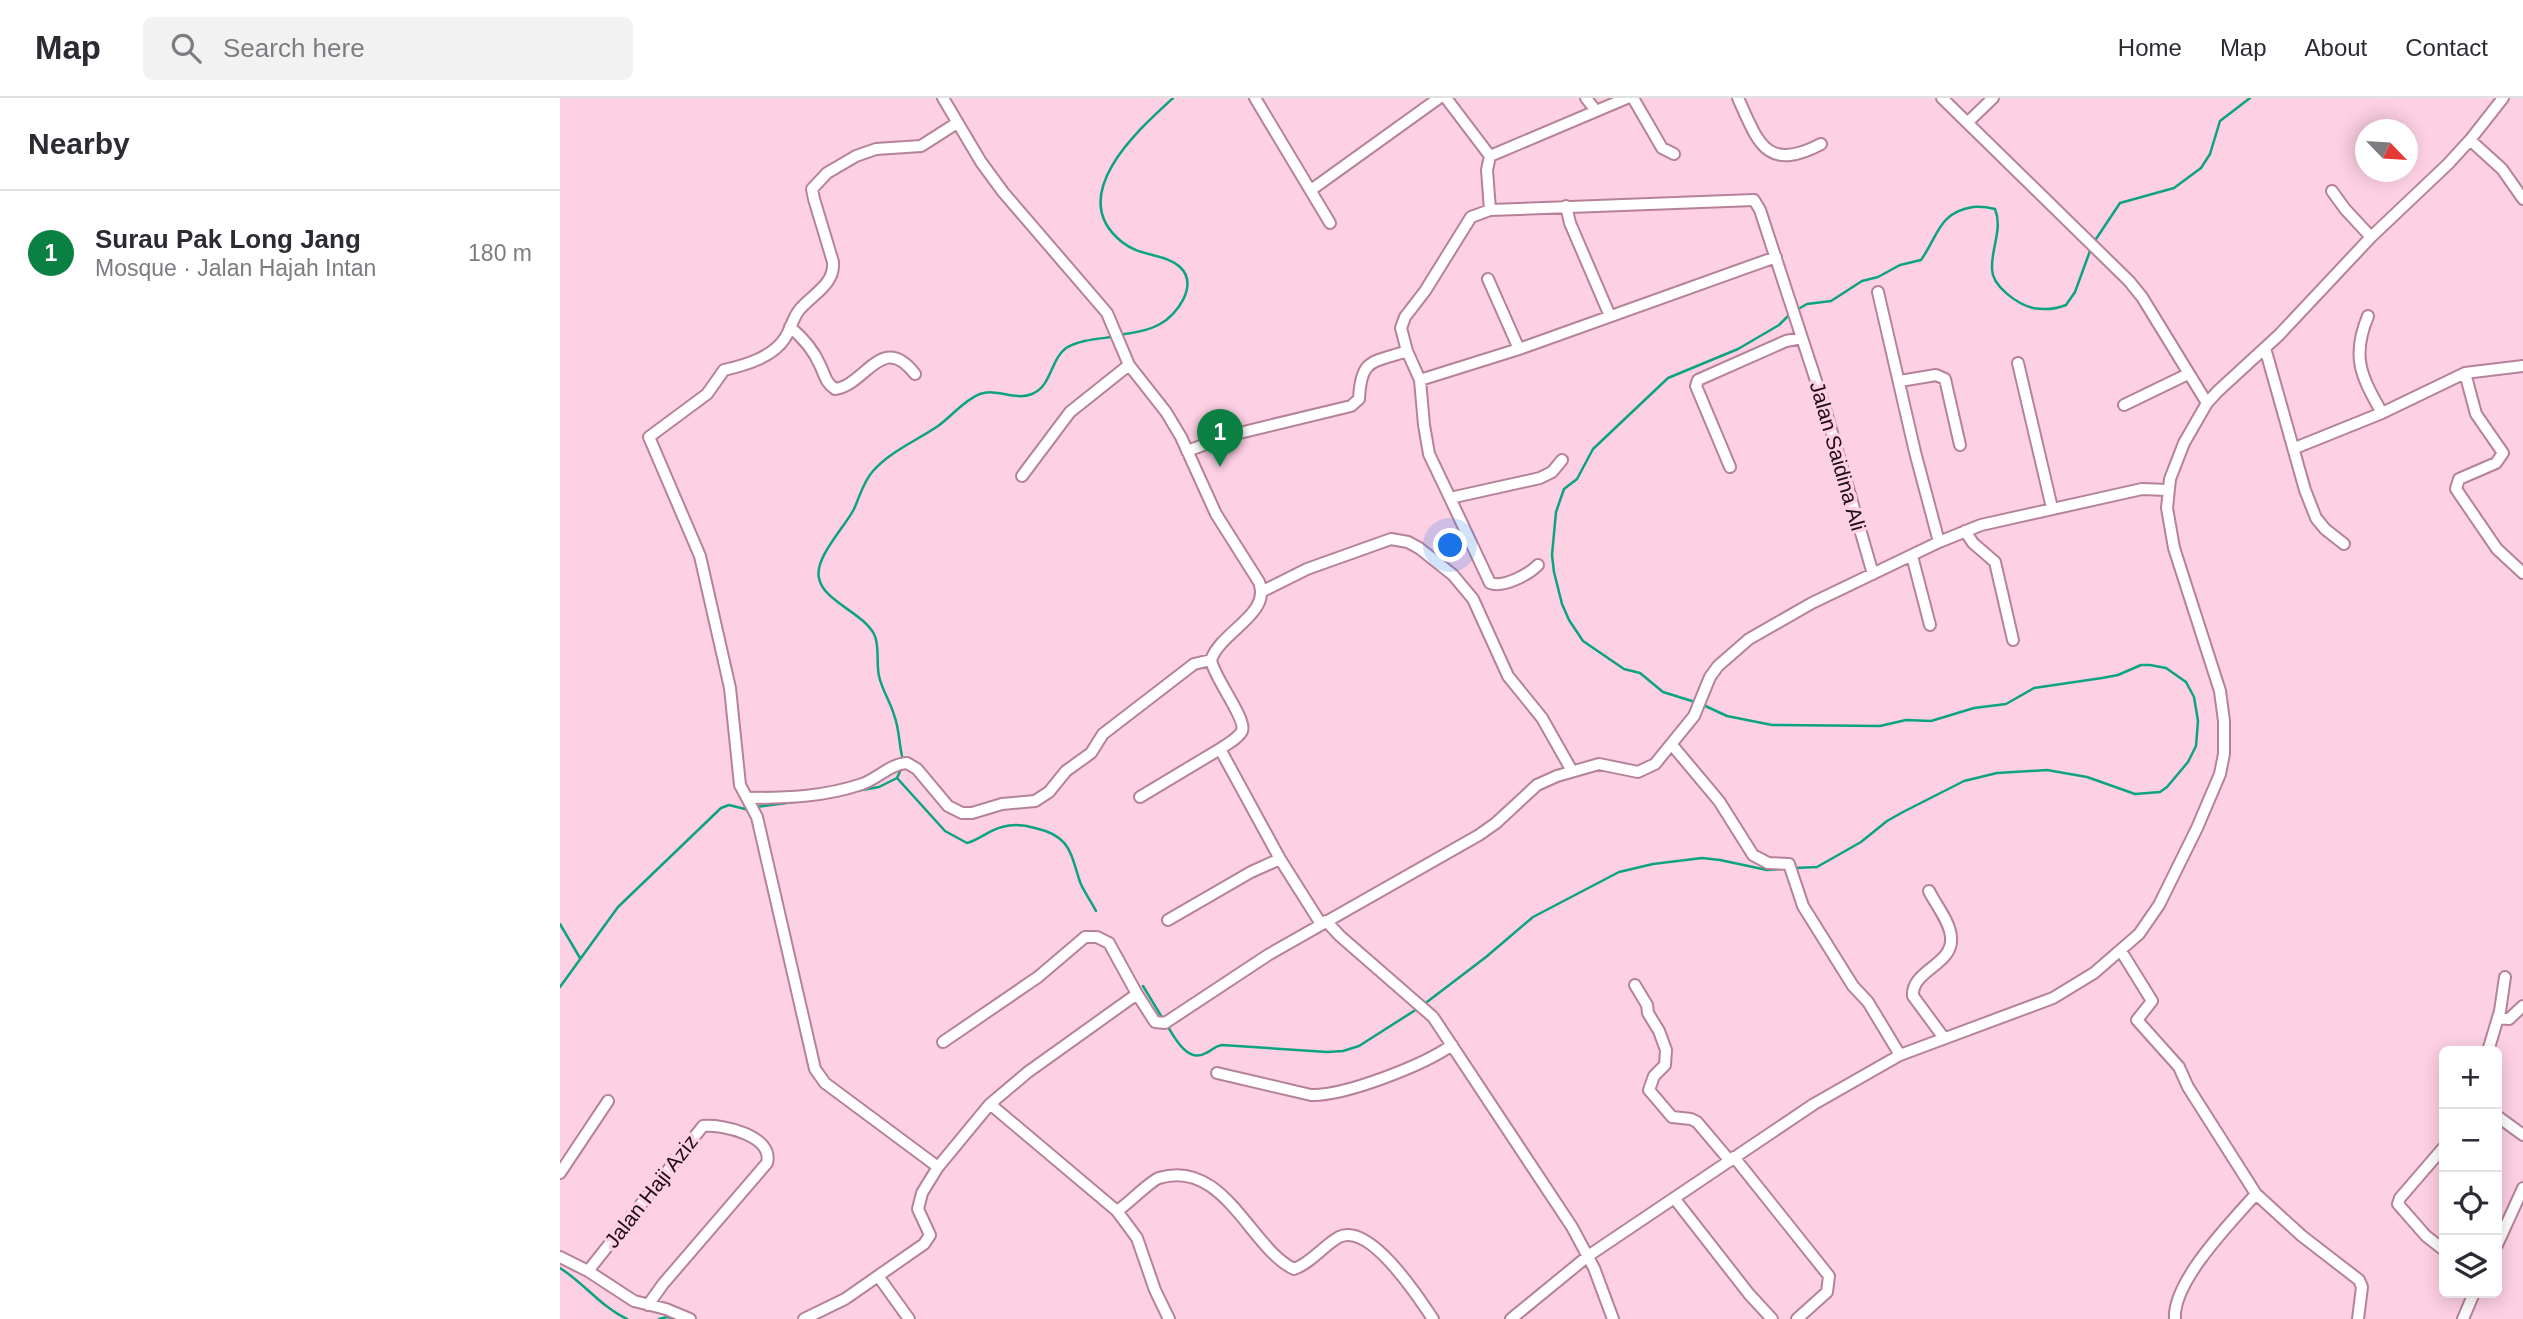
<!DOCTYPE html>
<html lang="en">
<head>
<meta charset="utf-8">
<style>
	:root { --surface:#fff; --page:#f2f2f3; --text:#2b2b33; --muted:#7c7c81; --line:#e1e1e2; --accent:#0b8043 }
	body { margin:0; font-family:Helvetica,sans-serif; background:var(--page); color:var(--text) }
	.controls { position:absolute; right:21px; bottom:21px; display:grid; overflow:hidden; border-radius:10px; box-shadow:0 4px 18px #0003 }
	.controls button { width:63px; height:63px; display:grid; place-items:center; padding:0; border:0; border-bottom:2px solid var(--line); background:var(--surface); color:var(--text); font:35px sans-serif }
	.compass { position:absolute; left:1795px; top:21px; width:63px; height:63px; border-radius:50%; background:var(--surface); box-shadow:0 4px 18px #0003; rotate:115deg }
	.you { position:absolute; left:891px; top:448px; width:24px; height:24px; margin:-18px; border:5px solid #fff; border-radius:50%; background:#1a73e8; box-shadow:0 0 0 10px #1a73e833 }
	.badge { display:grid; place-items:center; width:46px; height:46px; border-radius:50%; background:var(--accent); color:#fff; font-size:23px; font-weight:700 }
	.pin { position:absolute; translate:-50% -58px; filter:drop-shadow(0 2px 4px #0008) }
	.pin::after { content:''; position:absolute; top:37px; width:24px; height:21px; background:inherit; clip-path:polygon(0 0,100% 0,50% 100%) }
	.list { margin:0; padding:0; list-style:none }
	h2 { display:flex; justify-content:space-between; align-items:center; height:91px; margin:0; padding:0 28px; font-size:30px }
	h2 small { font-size:23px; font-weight:400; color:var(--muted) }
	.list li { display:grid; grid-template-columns:46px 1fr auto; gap:21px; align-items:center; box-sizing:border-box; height:126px; padding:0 28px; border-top:2px solid var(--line) }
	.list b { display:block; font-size:26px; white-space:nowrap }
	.list p { margin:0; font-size:23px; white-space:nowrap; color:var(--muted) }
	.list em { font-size:23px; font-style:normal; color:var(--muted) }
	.icon { flex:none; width:38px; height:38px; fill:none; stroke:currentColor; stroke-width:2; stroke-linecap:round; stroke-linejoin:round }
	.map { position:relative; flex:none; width:1963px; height:1221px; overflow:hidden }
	header { display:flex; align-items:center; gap:42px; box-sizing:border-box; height:98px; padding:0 35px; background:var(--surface); border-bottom:2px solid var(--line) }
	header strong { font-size:33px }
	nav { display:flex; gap:38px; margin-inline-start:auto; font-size:24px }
	.search { width:490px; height:63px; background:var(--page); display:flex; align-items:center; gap:18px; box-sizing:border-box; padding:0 24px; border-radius:10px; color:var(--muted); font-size:26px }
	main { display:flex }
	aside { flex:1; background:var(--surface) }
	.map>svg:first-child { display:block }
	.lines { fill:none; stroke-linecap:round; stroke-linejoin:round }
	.stream { stroke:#0ca380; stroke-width:2.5 }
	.minor-casing { stroke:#b58299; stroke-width:14 }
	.minor { stroke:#fff; stroke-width:10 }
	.labels { text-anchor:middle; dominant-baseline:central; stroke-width:7; stroke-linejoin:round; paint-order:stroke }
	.street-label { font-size:21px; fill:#1f0c15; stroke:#fdd0e4 }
</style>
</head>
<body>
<header>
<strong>Map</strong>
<div class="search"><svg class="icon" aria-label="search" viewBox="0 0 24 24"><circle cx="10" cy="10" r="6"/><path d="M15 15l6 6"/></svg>Search here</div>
<nav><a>Home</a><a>Map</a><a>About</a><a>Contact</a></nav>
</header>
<main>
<aside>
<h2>Nearby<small></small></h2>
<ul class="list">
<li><span class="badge">1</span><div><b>Surau Pak Long Jang</b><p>Mosque · Jalan Hajah Intan</p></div><em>180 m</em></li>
</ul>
</aside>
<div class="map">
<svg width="1963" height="1221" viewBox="0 0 1963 1221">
	<rect width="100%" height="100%" fill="#fdd0e4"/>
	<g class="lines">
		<path class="stream" d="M1536 141 1560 105 1614 90 1641 70 1650 56 1660 23 1690 0
			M1240 210 1247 206 1271 203 1302 183 1318 179 1340 167 1361 162C1378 138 1379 114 1413 109 1421 108 1427 109 1435 111 1443 131 1431 150 1432 171 1432 188 1457 206 1473 210 1484 212 1496 211 1506 207L1515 194 1530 153
			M558 237C572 235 588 233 600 226 617 217 639 187 620 169 605 155 580 159 562 144 504 98 578 32 613 0
			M1135 604 1103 594 1080 575 1064 571 1023 543 1009 522 1002 506 994 474 992 457 996 414 1004 391 1017 381 1033 351 1108 280 1178 251 1219 227 1229 217
			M1141 606 1167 618 1212 627 1320 628 1346 622 1371 623 1414 610 1446 606 1474 590 1542 580 1558 577 1581 567H1590L1606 570 1626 584 1634 599 1638 623 1636 648 1628 664 1607 689 1600 694 1575 696 1527 679 1487 672 1437 675 1404 683 1343 714 1327 723 1301 744 1257 769 1235 770
			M342 658C339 645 339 629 334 617 330 603 322 592 319 578 316 565 320 547 314 536 302 514 263 503 259 480 254 460 285 429 294 411 300 398 303 384 313 373 331 353 356 343 378 328 391 319 404 302 420 296 437 290 455 303 472 296 492 288 490 262 506 250 519 242 537 241 552 239
			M337 680 385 733 407 745C419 742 429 732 442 729 452 726 465 727 475 730 510 738 510 753 520 784 524 794 531 803 536 813
			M296 693 319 689 337 680 342 669
			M196 709 234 704
			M0 826 20 860
			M583 888 603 921
			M0 889 58 809 161 710 169 707 189 712
			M863 907 926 859 973 819 1059 774 1093 766 1142 760 1160 762 1207 772 1220 771
			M607 927C614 939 628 966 646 955 653 952 654 948 662 947L767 954 783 953 799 948 857 911
			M0 1170C24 1185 41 1209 67 1221
			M99 1221 107 1219 115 1221"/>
		<g class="minor-casing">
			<path id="minor" d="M383 0 421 64 443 94 547 215 569 267 606 314 621 339 656 416 699 484C712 516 661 533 651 562 654 580 687 621 682 633 678 641 667 646 660 651L720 761 761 826
				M695 0 770 125
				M886 0 930 58
				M1026 0 1036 13
				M1073 0 1102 50 1114 56
				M1178 0C1198 44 1206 75 1261 46
				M1382 0 1569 183 1582 199 1647 305
				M1408 24 1433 0
				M1910 42 1942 71 1963 101
				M751 92 879 0
				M1772 93 1785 111 1811 139
				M1006 108 1010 125 1050 218
				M930 112 927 72 930 58 1067 0
				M928 181 959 251
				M1318 194 1355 354 1379 444
				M1808 218C1791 259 1801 278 1822 315
				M230 229C242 239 254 253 260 267 265 277 265 284 275 291 306 287 322 233 355 276
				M1705 250 1745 392 1756 420 1765 431 1784 446
				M847 253 841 230 845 219 865 193 911 119 930 112 1194 102 1200 112 1263 304 1313 476
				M1458 265 1492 410
				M1905 275 1916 316 1943 355 1936 365 1899 381 1896 391 1937 451 1963 475
				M860 282 959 251 1216 159
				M1340 283 1376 277 1385 281 1400 347
				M1564 307 1628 276
				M1735 350 1822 315 1905 275 1963 268
				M627 353 671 337 791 308 799 301C801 259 813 265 847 253L860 282 864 327 869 356 890 400 980 380 992 374 1002 362
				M1170 369 1136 288 1138 282 1226 243 1242 240
				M462 378 510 314 569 267
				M890 400 930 485C943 490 968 477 978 467
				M1405 433 1413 445 1435 464 1453 542
				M1352 458 1370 527
				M703 493 747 471 831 441 848 444 859 450 893 477 913 501 948 578 982 620 1012 673
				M1112 647 1159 703 1193 757 1208 765 1229 766 1243 808 1293 888 1308 904 1340 957
				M580 699 660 651
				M187 700C226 700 264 699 302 686 317 681 330 666 347 665L357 671 388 708 402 715H412L442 706 475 703 489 694 506 673 531 655 543 636 634 566 651 562
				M1369 793C1376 807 1390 824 1391 839 1394 867 1351 872 1353 898L1384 940
				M608 822 691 774 720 761
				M766 823 780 838 873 919 1012 1129 1034 1170 1053 1221
				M1561 853 1592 903 1577 922 1619 969 1628 989 1696 1096 1742 1138 1799 1182 1802 1189 1798 1221
				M1075 887 1087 907 1088 915 1099 933 1106 952 1105 967 1094 978 1089 992 1112 1019 1131 1021 1137 1024 1170 1063
				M1938 920 1949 921 1963 908
				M383 944 478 879 525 839H537L549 845 577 896
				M1928 953 1940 913 1945 879
				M657 975 751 997C785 998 864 967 892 947
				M430 1006 557 1113 577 1140 595 1192 609 1221
				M1937 1018 1963 1037
				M1884 1049 1840 1100 1838 1106 1866 1138 1884 1152
				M1174 1059 1269 1178 1267 1194 1237 1221
				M378 1069 265 985 255 971 197 719 180 687 170 590 140 458 89 339 147 296 164 272C186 267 213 259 225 240 231 231 233 219 240 211 253 196 275 186 273 164L254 101 252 91 267 75 296 58 316 51 361 48 397 25
				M0 1075 48 1003
				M1114 1100 1189 1196 1212 1221
				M557 1113C568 1106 590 1083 599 1080 664 1060 690 1150 734 1171 751 1165 763 1148 779 1139 810 1124 859 1200 873 1221
				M1937 1147 1963 1090
				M0 1159 28 1173 74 1203 106 1211 130 1221
				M28 1173 143 1028C163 1026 214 1038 207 1065L103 1186 88 1207
				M318 1178 349 1221
				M244 1221 285 1201 364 1146 370 1137 358 1111 362 1095 378 1069 430 1006 468 974 577 896 595 924 605 925 708 857 919 737 936 725 977 687 997 678 1039 666 1078 674 1095 666 1134 618 1150 579 1158 568 1189 541 1252 505 1379 444 1421 427 1582 391 1608 392
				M951 1221 1028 1158 1254 1006 1340 957 1493 900 1534 875 1579 836 1599 807 1637 730 1660 676 1664 656V623L1660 593 1614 450 1607 410 1610 381 1624 345 1647 305 1658 293 1719 237 1811 139 1888 66 1910 42 1943 0
				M1615 1221C1612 1184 1672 1123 1696 1096
				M1903 1221 1914 1195"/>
		</g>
		<use href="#minor" class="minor"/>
	</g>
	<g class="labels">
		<g class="street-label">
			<text transform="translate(1278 358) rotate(74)">Jalan Saidina Ali</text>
			<text transform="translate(91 1093) rotate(-52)">Jalan Haji Aziz</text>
		</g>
	</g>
</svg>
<div class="controls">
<button>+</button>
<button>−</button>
<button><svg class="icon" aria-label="locate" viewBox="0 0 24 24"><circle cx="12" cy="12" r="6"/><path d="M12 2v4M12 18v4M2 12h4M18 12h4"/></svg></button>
<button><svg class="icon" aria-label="layers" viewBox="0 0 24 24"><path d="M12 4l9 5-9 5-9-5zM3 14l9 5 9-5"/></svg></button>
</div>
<svg class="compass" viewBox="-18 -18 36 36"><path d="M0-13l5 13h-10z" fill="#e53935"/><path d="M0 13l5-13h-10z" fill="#7c7c81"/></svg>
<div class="you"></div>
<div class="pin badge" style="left:660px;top:369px">1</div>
</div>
</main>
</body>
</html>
